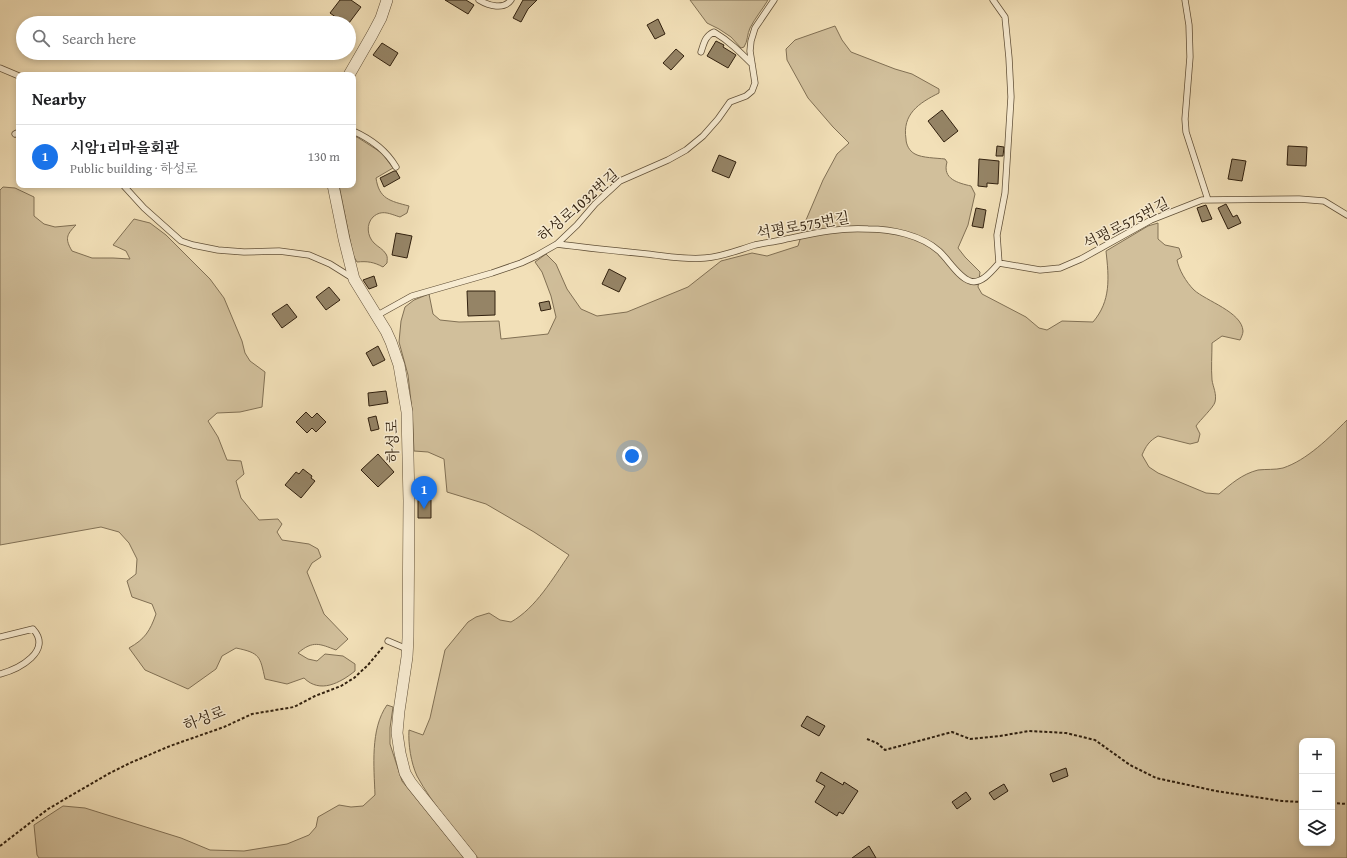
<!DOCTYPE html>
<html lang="en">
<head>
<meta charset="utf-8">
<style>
	:root { --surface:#fff; --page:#f6f6f6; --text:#202124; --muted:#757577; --line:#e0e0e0; --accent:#1a73e8 }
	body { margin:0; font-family:"Gentium Book Plus","Noto Serif KR",serif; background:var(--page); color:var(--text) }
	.controls { position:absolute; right:12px; bottom:12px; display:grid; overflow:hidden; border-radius:8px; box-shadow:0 2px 6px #0003 }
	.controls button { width:36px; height:36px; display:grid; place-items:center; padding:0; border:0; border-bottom:1px solid var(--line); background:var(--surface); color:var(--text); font:20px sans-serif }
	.you { position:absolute; left:632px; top:456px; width:14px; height:14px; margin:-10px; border:3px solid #fff; border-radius:50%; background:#1a73e8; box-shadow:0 0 0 6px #1a73e833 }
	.badge { display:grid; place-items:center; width:26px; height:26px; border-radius:50%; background:var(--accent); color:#fff; font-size:13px; font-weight:700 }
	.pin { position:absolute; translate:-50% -33px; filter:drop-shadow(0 1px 2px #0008) }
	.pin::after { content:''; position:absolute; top:21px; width:14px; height:12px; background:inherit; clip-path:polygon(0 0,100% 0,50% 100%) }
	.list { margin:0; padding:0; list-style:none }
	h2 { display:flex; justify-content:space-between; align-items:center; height:52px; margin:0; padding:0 16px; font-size:17px }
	h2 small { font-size:13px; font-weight:400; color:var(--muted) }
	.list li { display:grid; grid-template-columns:26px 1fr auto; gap:12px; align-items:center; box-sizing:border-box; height:64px; padding:0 16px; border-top:1px solid var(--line) }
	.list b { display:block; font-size:15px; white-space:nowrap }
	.list p { margin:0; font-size:13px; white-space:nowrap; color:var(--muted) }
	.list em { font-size:13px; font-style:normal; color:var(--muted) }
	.icon { flex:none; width:22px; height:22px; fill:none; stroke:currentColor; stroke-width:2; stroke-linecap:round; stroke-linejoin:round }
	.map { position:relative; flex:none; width:1347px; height:858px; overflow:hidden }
	.search { position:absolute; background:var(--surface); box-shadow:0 2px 6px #0003; left:16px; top:16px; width:340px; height:44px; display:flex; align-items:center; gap:10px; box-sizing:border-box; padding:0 14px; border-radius:22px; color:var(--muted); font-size:15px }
	.panel { position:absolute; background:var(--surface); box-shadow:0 2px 6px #0003; left:16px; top:72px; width:340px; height:116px; border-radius:8px }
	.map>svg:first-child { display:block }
	.green { fill:#d1bf9b; stroke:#817054; fill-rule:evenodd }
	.building { fill:#958466; stroke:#31200e }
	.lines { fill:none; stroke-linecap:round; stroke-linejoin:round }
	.service-casing { stroke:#615038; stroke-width:7 }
	.minor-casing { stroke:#615038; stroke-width:12 }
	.path { stroke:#31200e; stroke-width:2; stroke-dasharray:3 2; stroke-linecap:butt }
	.service { stroke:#f7ebd1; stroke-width:5.5 }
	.minor { stroke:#f7ebd1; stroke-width:11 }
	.labels { text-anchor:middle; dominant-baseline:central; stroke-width:3; stroke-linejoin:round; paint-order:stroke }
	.street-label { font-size:15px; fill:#31200e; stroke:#f7ebd1 }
</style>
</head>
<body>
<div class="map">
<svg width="1347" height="858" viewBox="0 0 1347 858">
	<rect width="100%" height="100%" fill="#f2e0b8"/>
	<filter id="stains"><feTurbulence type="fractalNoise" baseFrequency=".005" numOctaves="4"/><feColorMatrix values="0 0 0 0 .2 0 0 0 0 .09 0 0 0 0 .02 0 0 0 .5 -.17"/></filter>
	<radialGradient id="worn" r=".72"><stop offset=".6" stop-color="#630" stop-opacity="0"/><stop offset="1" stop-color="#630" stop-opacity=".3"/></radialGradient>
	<path class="green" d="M690 0H768C762 10 755 18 750 28 747 34 748 41 744 47L741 48 731 37 719 29 707 23Z
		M835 26 842 40 851 52 895 69 912 74 939 89V93C919 103 902 114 906 139 906 144 909 151 915 154 922 158 937 158 945 159L947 162C942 179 958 183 971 186L975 194 968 225 958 248 965 257 980 272 978 287 982 294 1026 317 1039 328 1047 330 1062 321 1093 322C1111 301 1109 278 1106 251L1148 226 1158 223V239L1165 245 1179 248 1182 257 1177 260C1179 270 1186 282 1194 290 1206 301 1242 312 1243 331 1243 334 1241 338 1240 340L1222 336 1212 343C1212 355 1211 368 1212 380 1213 387 1217 394 1215 402 1214 407 1200 420 1196 426L1200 434 1198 442 1190 444 1158 436C1149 441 1146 446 1142 455L1149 467 1158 473 1206 493 1219 494C1231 484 1242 474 1258 470 1266 469 1275 470 1283 468 1307 460 1329 438 1347 420V858H478C458 833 432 804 417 776 411 763 408 744 409 730L423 735 430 718 445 650 468 622 476 617 489 613 500 620 511 622C536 608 553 578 569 555L534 532 486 504 447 492 444 459 428 452 414 451 412 410 408 375 399 342 401 321 405 307 414 300 429 294 433 314 440 320 459 322 499 321 501 339 548 334 556 317 551 296 542 272 535 262 546 254 556 264 567 289 581 309 597 316 627 312 688 287 721 261 752 253 767 256 798 246 806 220 823 180 837 154 849 143 833 127 808 98 787 60 786 49 795 40ZM1302 741H1332V843H1302Z
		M353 137H357L382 153 393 168 376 178C379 199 390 201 409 206L407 213 400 217C390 214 382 209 373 217 366 224 367 236 374 243 378 247 383 249 386 254 388 257 387 260 387 263L383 267C374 262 367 261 357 262L353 255 339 185H353Z
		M3 187 15 188 34 197V216L44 224 55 227 76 225C66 235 65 239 72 251L92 258H113L130 259 126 251 113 245 134 219 150 223 166 235 210 279 224 298 242 341 245 353 250 361 265 372 262 407 240 412 217 413 208 421 218 437 227 460 241 461 244 474 236 481 241 498 259 520 278 519 282 524 277 532 282 540 309 544 318 549 321 557 312 563 307 572 324 614 348 639 336 650C320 644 313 640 298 653L308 659 317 661 325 654 343 656 355 664V671C340 683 320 694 304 678L287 684 265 679C260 656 260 653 236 648L222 656 216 669 188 689 145 670 129 648C145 639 150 631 156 614L152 604 132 597 127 581 136 574 137 559 129 543 119 532 101 527 0 545V190Z
		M387 705 393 707 390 728V744L402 781 464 858H39L37 855 34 825 63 806 85 808 181 838 210 850 244 851 287 844 309 835 316 827 318 817 339 805 351 807 363 806 375 795C374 767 370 729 387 705Z"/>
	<path class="building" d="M340 0H351L361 7 349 23H344L330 13Z
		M445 0H466L474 5 468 14Z
		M523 0H537L528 9 521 22 513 18Z
		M658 19 665 34 655 39 647 25Z
		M716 41 724 45 723 47 736 55 728 68 707 56Z
		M382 43 398 53 390 66 373 55Z
		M676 49 684 56 671 70 663 63Z
		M942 110 958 131 944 142 928 121Z
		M997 146 1004 147 1003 156H996Z
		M1288 146 1307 147 1306 166 1287 165Z
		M719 155 736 162 729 178 712 171Z
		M979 159 999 161 998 184 987 183V187L978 186Z
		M1232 159 1246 161 1242 181 1228 179Z
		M394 171H396L400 178 384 187 380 178Z
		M1226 204 1233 217 1237 215 1241 223 1228 229 1218 208Z
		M1206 205 1212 219 1202 222 1197 208Z
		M976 208 986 210 983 228 972 226Z
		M396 233 412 236 407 258 392 255Z
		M609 269 626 278 619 292 602 284Z
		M374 276 377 286 369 289 363 280Z
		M329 287 340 300 326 310 316 297Z
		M467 291H495V315L468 316Z
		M549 301 551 309 541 311 539 303Z
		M287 304 297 317 282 328 272 314Z
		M378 346 385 360 373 366 366 353Z
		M386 391 388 403 369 406 368 393Z
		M306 412 312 418 317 413 326 422 316 432 312 428 307 433 296 422Z
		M376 416 379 429 371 431 368 418Z
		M378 454 394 472 378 487 361 470Z
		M303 469 312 476 311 478 315 481 301 498 285 485 296 472 299 474Z
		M418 500H431V518H418Z
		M807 716 825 726 819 736 801 726Z
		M1066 768 1068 776 1053 782 1050 774Z
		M821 772 843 785 844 782 858 791 843 814 839 812 837 816 815 802 825 786 816 781Z
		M1004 784 1008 791 994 800 989 793Z
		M966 792 971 799 957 809 952 802Z
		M869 846 876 858H852Z"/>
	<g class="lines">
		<g class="service-casing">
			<path id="service" d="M479 0C489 6 504 10 511 0
				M993 0 1005 17 1009 58 1011 97 1005 193 997 235 999 263
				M1185 0 1189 25 1190 57 1185 119 1186 132 1208 200
				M701 52C704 43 705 36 714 32 729 41 740 52 752 64
				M0 68 19 76
				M353 131C371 139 386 150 396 167
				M15 134 19 132
				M123 185 144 208 181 241 193 245 218 250 244 252 279 251 309 255 330 264 354 279
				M557 244C587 248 617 251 647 254 666 256 686 260 705 258 722 257 738 250 755 245 763 243 773 242 782 240 811 234 838 227 868 229 892 229 921 235 939 251 948 259 958 277 970 281 981 285 992 271 999 263L1040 270 1060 268 1081 259 1151 220 1202 200 1299 199 1324 201 1347 215
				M376 316 412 296 492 273 521 263 536 256 557 244 577 225 595 204 620 181 668 160 686 150 703 136 718 119 730 102 746 96 752 91 755 83 750 51 751 41 755 28 774 0
				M0 637 33 629C53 651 19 669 0 674
				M388 641 407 649"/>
		</g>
		<g class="minor-casing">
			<path id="minor" d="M349 75 372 35 381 18 387 0
				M333 185 344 239 354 279 386 331 391 342 399 365 407 412 409 501 408 638 407 657 399 711 397 733 400 753 405 773 411 783 471 858"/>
		</g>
		<path class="path" d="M867 739 877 743 885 750 952 732 970 739 1000 736 1029 731 1066 733 1095 740 1130 765 1156 778 1216 791 1282 801 1302 802
			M1332 803 1347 804
			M0 846 48 809 108 774 130 763 170 746 224 727 252 714 294 707 315 696 341 686 354 678 368 665 383 647"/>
		<use href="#service" class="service"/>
		<use href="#minor" class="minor"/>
	</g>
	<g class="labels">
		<g class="street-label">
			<text transform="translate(578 205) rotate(-41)">하성로1032번길</text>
			<text transform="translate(1126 223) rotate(-27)">석평로575번길</text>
			<text transform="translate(803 225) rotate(-10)">석평로575번길</text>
			<text transform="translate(392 441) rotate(-91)">하성로</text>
			<text transform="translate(204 718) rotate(-21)">하성로</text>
		</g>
	</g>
	<rect width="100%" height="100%" filter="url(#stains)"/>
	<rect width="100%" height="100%" fill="url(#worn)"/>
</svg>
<div class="controls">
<button>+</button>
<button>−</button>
<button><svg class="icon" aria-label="layers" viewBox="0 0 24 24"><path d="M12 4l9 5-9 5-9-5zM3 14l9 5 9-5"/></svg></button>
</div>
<div class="you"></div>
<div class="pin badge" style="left:424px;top:509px">1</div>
<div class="search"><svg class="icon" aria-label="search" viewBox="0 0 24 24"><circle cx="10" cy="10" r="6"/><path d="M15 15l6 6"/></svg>Search here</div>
<section class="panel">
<h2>Nearby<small></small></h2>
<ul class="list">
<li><span class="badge">1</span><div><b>시암1리마을회관</b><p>Public building · 하성로</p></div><em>130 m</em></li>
</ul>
</section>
</div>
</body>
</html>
